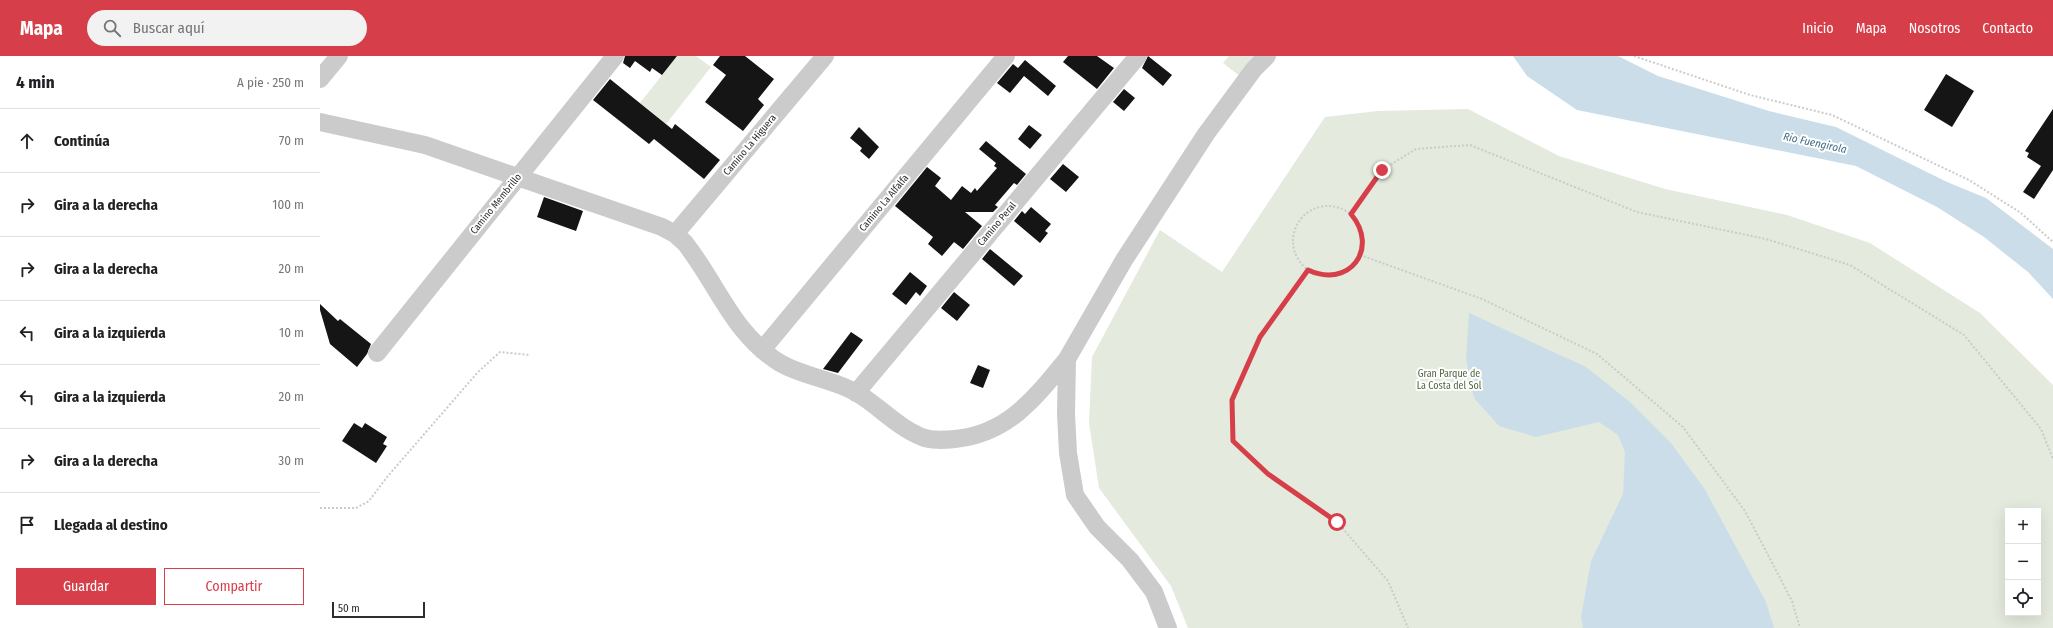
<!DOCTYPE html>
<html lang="es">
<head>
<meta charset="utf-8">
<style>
	:root { --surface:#fff; --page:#f2f2f2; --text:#202124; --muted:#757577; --line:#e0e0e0; --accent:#d63f4a }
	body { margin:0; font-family:"Fira Sans Condensed",sans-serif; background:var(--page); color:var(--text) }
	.controls { position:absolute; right:12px; bottom:12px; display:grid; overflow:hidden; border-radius:0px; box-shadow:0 4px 16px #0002 }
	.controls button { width:36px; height:36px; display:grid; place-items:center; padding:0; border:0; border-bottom:1px solid var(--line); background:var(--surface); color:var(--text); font:20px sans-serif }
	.scale { position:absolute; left:12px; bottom:10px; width:93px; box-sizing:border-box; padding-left:4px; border:2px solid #2e2e2e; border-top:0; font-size:11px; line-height:14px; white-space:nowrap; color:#2e2e2e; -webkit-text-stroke:3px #fff; paint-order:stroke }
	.stop { position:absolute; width:12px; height:12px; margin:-9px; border:3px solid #d63f4a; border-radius:50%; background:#fff }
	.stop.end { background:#d63f4a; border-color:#fff; box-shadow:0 1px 4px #0008 }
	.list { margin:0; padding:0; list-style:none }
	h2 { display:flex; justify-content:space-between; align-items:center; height:52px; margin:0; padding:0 16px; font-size:17px }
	h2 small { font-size:13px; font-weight:400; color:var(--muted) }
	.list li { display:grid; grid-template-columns:26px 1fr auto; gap:12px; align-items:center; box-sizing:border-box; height:64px; padding:0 16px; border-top:1px solid var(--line) }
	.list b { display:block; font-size:15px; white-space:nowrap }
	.list em { font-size:13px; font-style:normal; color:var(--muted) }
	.actions { display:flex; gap:8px; padding:12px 16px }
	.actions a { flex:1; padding:9px 0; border:1px solid var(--accent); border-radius:0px; text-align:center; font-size:14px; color:var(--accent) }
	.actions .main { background:var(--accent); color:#fff }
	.icon { flex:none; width:22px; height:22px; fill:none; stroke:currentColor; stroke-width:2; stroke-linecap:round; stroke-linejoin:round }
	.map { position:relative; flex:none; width:1733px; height:572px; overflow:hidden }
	header { display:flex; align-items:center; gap:24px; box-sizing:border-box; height:56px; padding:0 20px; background:var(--accent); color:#fff }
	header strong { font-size:19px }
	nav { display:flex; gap:22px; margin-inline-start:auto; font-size:14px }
	.search { width:280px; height:36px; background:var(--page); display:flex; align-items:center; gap:10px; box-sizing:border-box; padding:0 14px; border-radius:22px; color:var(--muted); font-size:15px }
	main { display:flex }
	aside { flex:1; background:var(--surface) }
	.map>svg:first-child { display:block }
	.green { fill:#e4eadd; fill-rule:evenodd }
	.water { fill:#cbdde8 }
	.building { fill:#151515 }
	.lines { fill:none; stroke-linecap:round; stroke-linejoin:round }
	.path { stroke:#cbcbcb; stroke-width:2; stroke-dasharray:2 2; stroke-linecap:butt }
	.minor { stroke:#cbcbcb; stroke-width:18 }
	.route { stroke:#d63f4a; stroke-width:5 }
	.labels { text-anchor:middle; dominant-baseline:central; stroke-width:4; stroke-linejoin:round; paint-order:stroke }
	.street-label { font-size:10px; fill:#2e2e2e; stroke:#fff }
	.park-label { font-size:10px; fill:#51663f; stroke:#fff }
	.water-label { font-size:11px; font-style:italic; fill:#436e89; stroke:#fff }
</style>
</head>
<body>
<header>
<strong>Mapa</strong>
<div class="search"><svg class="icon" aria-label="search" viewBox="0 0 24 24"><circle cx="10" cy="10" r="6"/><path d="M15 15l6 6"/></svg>Buscar aquí</div>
<nav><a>Inicio</a><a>Mapa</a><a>Nosotros</a><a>Contacto</a></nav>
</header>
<main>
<aside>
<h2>4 min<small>A pie · 250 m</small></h2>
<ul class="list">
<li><svg class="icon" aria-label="ahead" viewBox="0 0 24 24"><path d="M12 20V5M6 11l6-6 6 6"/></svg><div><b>Continúa</b></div><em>70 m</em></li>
<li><svg class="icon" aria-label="right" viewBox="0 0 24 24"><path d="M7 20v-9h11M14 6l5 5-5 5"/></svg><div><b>Gira a la derecha</b></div><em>100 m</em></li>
<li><svg class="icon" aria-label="right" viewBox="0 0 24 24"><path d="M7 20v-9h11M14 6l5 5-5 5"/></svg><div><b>Gira a la derecha</b></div><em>20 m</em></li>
<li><svg class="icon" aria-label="left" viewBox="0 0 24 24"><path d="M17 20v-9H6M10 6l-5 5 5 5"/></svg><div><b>Gira a la izquierda</b></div><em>10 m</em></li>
<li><svg class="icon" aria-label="left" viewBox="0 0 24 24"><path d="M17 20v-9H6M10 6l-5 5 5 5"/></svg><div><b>Gira a la izquierda</b></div><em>20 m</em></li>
<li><svg class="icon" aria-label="right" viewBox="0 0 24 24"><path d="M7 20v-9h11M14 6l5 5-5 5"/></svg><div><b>Gira a la derecha</b></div><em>30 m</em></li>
<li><svg class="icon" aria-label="arrive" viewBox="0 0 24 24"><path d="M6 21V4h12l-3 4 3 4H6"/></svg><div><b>Llegada al destino</b></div></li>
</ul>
<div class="actions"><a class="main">Guardar</a><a>Compartir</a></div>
</aside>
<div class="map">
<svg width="1733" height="572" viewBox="0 0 1733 572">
	<rect width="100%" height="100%" fill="#fff"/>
	<path class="green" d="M357 0H376L391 11 346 68 320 47Z
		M909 0H937L921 21 903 7Z
		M1148 53 1239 100 1345 133 1467 159 1550 187 1660 257 1733 329V572H868L851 530 779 432 769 367 772 301 840 174 902 216 1005 61 1058 55ZM1688 455H1718V557H1688Z"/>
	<path class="water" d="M1193 0H1298L1338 20 1449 55 1516 71 1627 126 1666 142 1733 193V243L1708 216 1664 181 1617 151 1536 110 1257 54 1207 20Z
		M1149 257 1266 311 1310 346 1351 387 1384 432 1446 546 1454 572H1263L1261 561 1271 505 1303 438 1305 396 1298 379 1279 366 1216 381 1179 370 1154 342 1146 303Z"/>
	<path class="building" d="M305 0H357L342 19 332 12 330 16 315 5 310 12 303 7Z
		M400 0H425L454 23 438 43 444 49 423 75 385 46 406 19 393 9Z
		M748 0H777L794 12 777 33 743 6Z
		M828 0 852 19 843 30 822 12Z
		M705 4 736 30 728 40 704 20 690 37 677 27 693 8 698 12Z
		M1626 18 1654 35 1632 71 1604 54Z
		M290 23 352 73 355 68 400 104 384 123 334 83 329 88 273 44Z
		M804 33 815 42 804 55 793 46Z
		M1733 53V114L1714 143 1703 136 1721 110 1707 101 1709 97 1705 95Z
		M709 69 722 79 710 93 698 83Z
		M539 71 559 91 549 103 540 95 542 92 530 82Z
		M666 85 706 118 697 129 694 127 675 149 678 151 673 156H645L662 170 643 193 634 186 622 200 608 188 613 181 575 150 607 111 621 122 615 130 631 144 642 130 651 137 655 132 657 135 677 112 674 110 676 107 659 93Z
		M743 108 759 121 746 136 730 123Z
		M224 141 263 155 256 175 217 161Z
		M711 151 731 168 725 175 728 177 720 187 694 165 702 155 705 158Z
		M670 193 703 220 694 230 662 203Z
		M590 216 607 230 600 240 596 236 586 249 572 238Z
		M634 236 650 249 637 265 621 252Z
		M0 248 18 265 20 263 51 288 47 298 37 311 10 288 0 254Z
		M531 276 543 284 518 317 503 313Z
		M658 309 670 314 663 332 650 327Z
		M34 367 42 372 45 367 67 381 63 388 67 390 56 407 22 385Z"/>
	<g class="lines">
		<path class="path" d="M1314 0 1430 39 1512 59 1649 124 1701 157 1733 186
			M973 185a35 35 0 1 1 70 0a35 35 0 1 1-70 0Z
			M1031 158 1062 114 1096 93 1150 89 1317 156 1446 183 1530 209 1644 279 1721 373 1733 403
			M1040 199 1162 243 1277 298 1363 371 1425 455 1472 545 1480 572
			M988 215 940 281 911 344 913 385 949 418 1017 466 1068 525 1088 572
			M0 452H36L49 445 67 421 158 316 180 296 210 299"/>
		<path class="minor" d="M0 23 19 0
			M0 66 105 89 342 171 355 178 365 187C398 229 413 278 460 307 484 321 513 323 537 337 559 350 577 371 602 381 611 385 624 384 635 383 688 378 716 341 747 303
			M355 178 505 0
			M442 294 686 0
			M57 297 295 0
			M536 337 818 0
			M848 572 834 536 810 504 777 471 755 439 748 397 746 358 747 303 804 204 886 78 934 13 947 0"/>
	</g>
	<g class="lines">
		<path class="route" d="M1017 466 948 418 913 385 912 344 940 281 988 214C1029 233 1060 193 1031 158L1062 114"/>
	</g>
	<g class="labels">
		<g class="street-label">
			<text transform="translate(430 89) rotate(-50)">Camino La Higuera</text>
			<text transform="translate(564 147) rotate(-50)">Camino La Alfalfa</text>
			<text transform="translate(176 148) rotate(-51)">Camino Membrillo</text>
			<text transform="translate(677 168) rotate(-50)">Camino Peral</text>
		</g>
		<g class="park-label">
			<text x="1129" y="318">Gran Parque de<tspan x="1129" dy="12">La Costa del Sol</tspan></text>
		</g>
		<g class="water-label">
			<text transform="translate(1495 87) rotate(12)">Rio Fuengirola</text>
		</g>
	</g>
</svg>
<div class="controls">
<button>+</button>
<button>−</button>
<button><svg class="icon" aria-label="locate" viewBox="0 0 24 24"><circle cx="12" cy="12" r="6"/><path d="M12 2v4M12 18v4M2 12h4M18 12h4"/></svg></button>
</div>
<div class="scale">50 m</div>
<div class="stop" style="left:1017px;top:466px"></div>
<div class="stop end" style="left:1062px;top:114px"></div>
</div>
</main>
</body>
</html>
